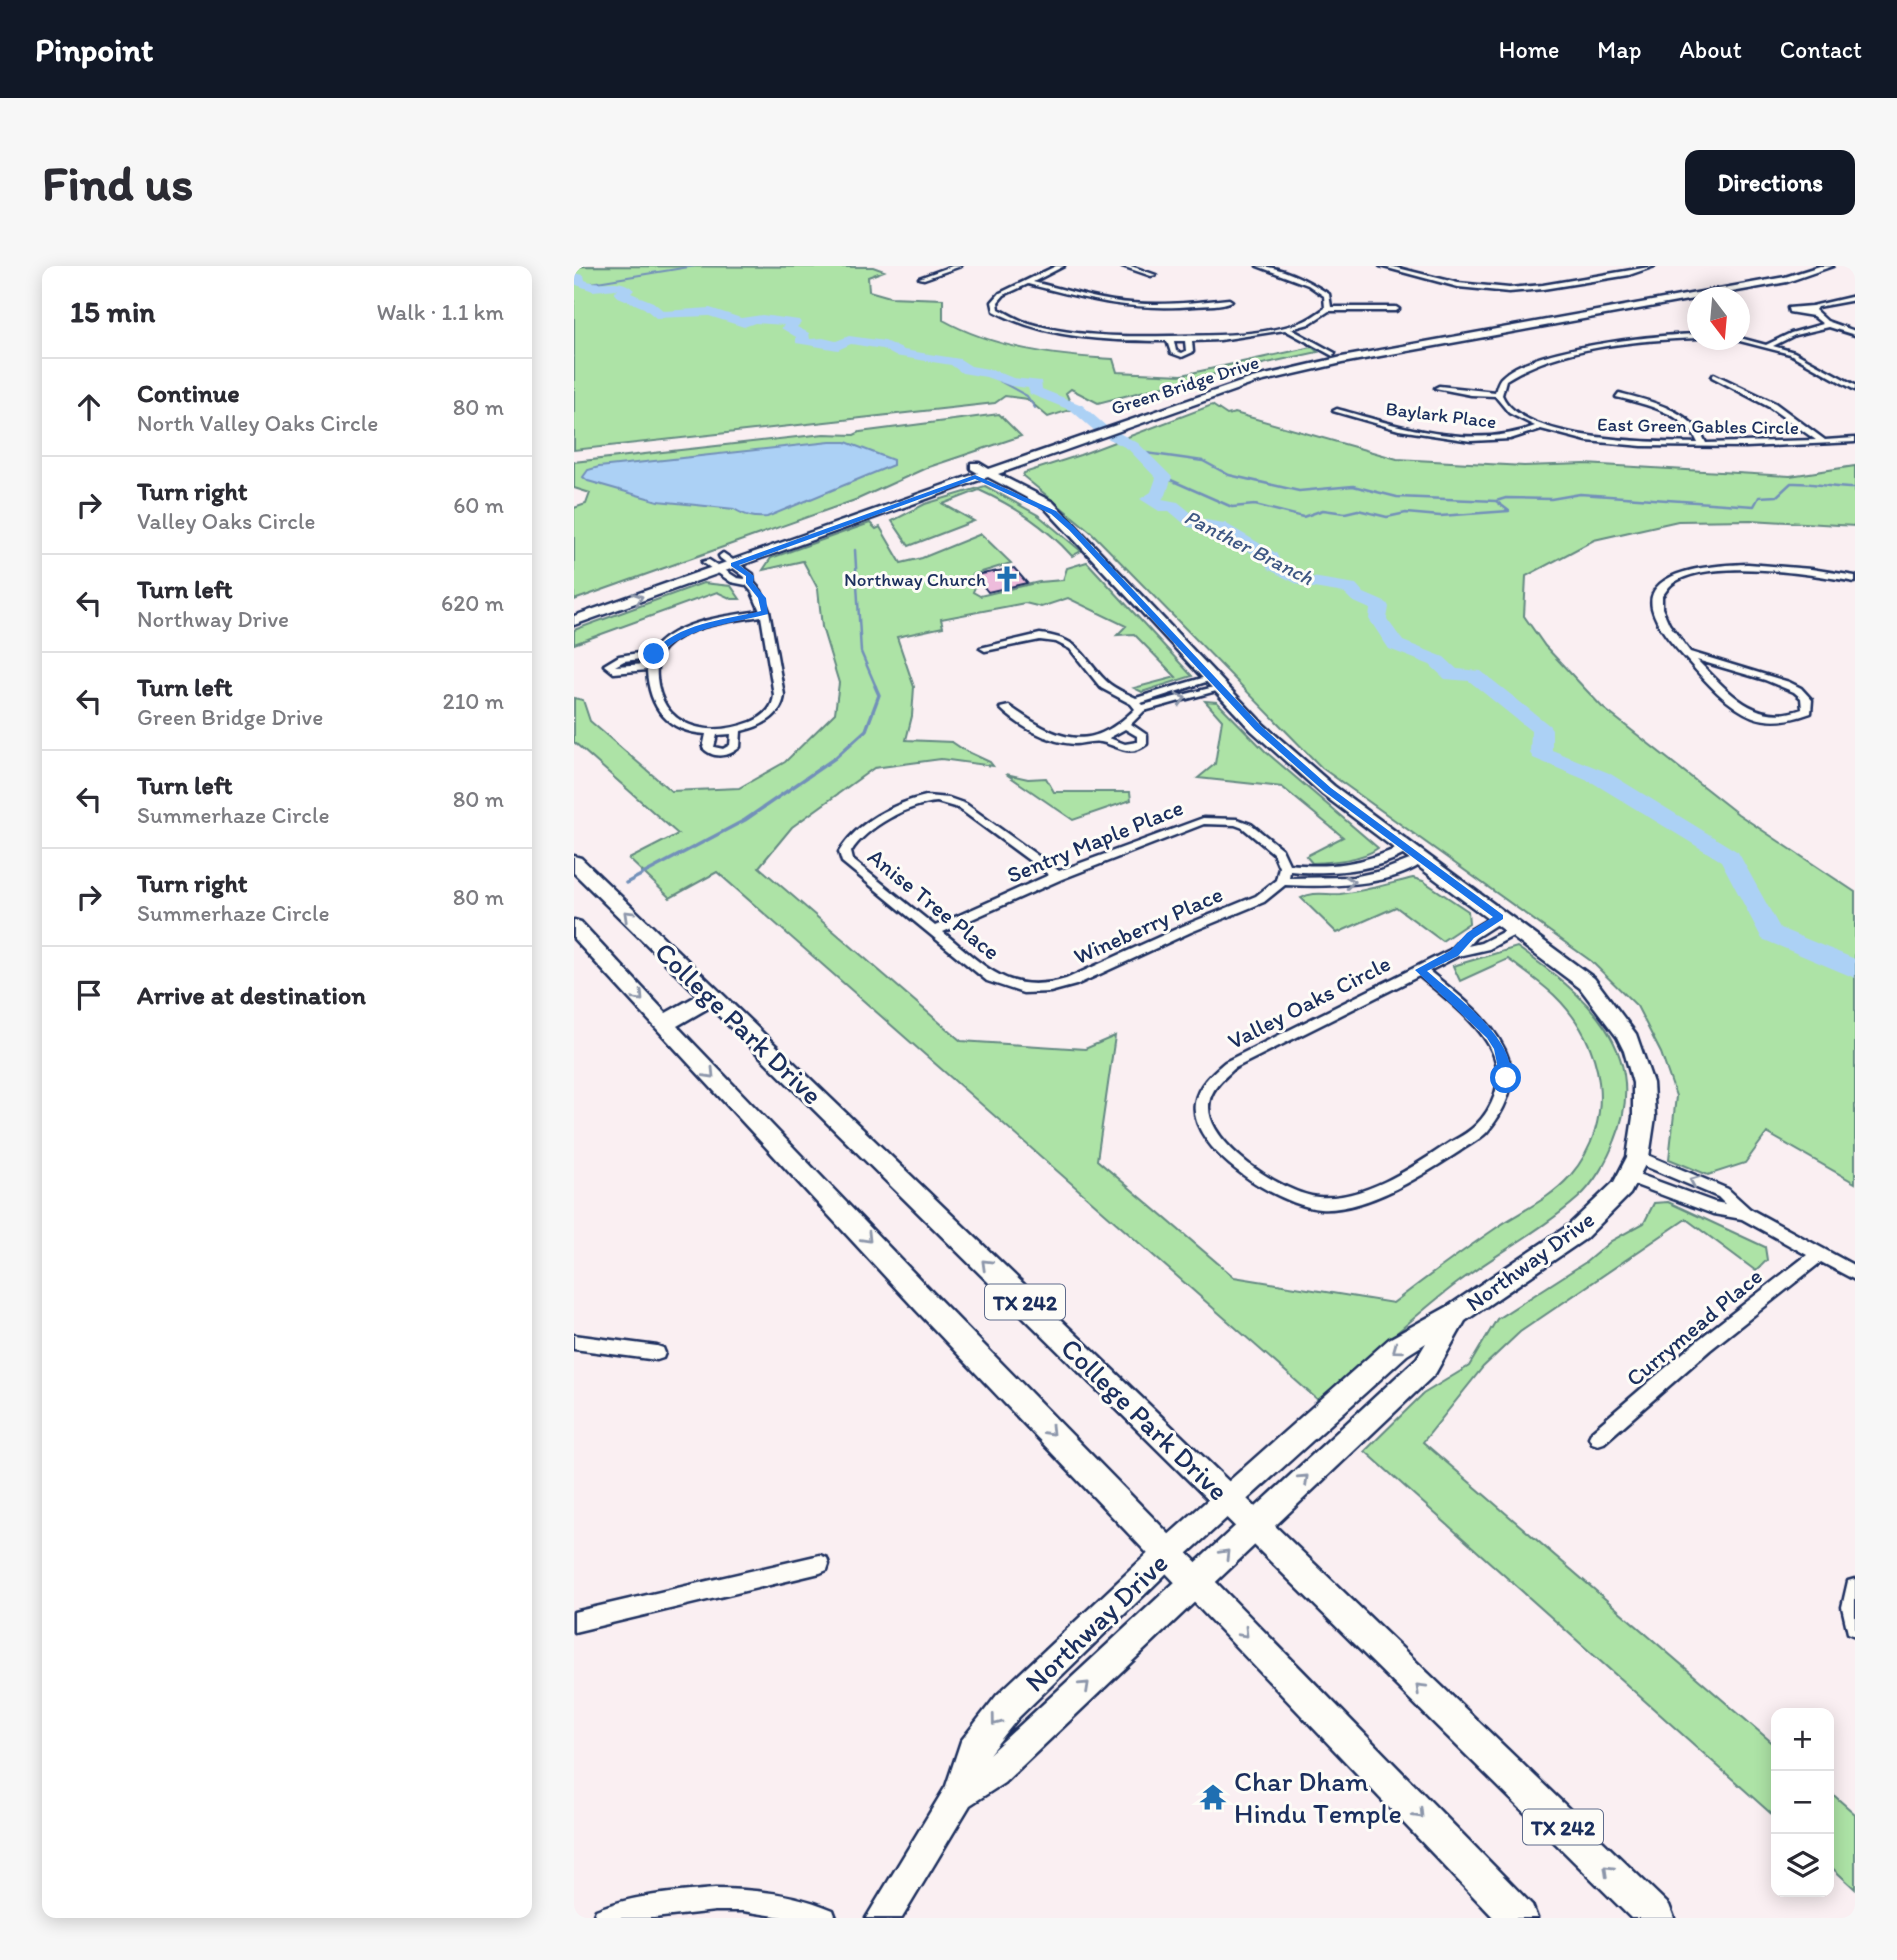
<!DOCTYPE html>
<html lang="en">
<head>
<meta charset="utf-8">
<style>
	:root { --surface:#fff; --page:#f7f7f7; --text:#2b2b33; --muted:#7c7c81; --line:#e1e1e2; --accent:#111827 }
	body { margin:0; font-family:Itim,sans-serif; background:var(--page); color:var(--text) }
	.controls { position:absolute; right:21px; bottom:21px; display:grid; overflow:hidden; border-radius:14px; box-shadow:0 4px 18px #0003 }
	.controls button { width:63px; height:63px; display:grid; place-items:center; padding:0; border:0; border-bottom:2px solid var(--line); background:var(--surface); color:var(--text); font:35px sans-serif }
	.compass { position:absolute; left:1113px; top:21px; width:63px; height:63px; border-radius:50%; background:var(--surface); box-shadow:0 4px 18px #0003; rotate:164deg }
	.stop { position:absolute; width:21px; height:21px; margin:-16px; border:5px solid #1a73e8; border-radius:50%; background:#fff }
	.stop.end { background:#1a73e8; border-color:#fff; box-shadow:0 2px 7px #0008 }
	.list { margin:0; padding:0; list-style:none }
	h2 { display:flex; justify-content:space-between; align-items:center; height:91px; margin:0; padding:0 28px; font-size:30px }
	h2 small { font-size:23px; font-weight:400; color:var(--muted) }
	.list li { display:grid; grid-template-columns:46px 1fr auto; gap:21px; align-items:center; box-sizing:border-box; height:98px; padding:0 28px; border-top:2px solid var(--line) }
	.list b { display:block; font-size:26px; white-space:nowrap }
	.list p { margin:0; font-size:23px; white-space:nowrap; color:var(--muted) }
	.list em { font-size:23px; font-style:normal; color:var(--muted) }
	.icon { flex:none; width:38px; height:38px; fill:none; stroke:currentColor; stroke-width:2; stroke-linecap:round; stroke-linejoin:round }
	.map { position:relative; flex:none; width:1281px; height:1652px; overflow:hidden; border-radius:14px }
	header { display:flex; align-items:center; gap:42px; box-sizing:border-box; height:98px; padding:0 35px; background:var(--accent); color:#fff }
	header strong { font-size:33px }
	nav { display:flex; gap:38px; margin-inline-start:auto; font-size:24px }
	.intro { display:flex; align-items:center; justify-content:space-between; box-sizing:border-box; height:168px; padding:0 42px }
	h1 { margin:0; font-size:49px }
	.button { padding:18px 32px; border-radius:14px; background:var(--accent); color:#fff; font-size:24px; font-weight:700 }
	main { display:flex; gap:42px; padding:0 42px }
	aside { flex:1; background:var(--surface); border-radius:14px; box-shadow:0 4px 18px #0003 }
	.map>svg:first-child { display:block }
	.green { fill:#ade3a6; stroke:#648982; stroke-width:2 }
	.water { fill:#acd1f5; stroke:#7290b9; stroke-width:2 }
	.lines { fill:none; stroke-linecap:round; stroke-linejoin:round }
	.stream-far2 { stroke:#7290b9; stroke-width:2 }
	.stream-far1 { stroke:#7290b9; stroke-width:2.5 }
	.stream { stroke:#7290b9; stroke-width:3.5 }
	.river { fill:#acd1f5; fill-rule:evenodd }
	.building { fill:#eebcdc; stroke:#1b2f5e; stroke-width:2 }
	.street-casing { stroke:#1b2f5e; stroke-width:5 }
	.secondary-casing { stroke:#1b2f5e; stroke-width:5 }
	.primary-casing { stroke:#1b2f5e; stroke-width:5 }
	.street { fill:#fdfcf7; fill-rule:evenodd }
	.secondary { fill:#fdfcf7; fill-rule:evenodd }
	.primary { fill:#fdfcf7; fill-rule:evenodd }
	.oneway { stroke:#8c96aa }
	.route { fill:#1a73e8 }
	.labels { text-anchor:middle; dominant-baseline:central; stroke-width:6; stroke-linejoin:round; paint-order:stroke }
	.far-street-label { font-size:19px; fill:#1b2f5e; stroke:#fdfcf7 }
	.far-poi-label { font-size:19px; fill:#1b2f5e; stroke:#fdfcf7; text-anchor:end }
	.far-water-label { font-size:21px; font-style:italic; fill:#3f5884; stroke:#fdfcf7 }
	.shield { fill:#fdfcf7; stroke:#5f6c8c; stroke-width:2 }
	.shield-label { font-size:21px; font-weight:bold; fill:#1b2f5e }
	.street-label { font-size:23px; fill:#1b2f5e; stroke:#fdfcf7 }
	.near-street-label { font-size:28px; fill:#1b2f5e; stroke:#fdfcf7 }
	.near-poi-label { font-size:28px; fill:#1b2f5e; stroke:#fdfcf7; text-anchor:start }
</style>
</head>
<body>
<header>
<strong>Pinpoint</strong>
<nav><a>Home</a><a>Map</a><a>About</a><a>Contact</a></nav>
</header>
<div class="intro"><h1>Find us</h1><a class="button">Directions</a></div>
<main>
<aside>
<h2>15 min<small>Walk · 1.1 km</small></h2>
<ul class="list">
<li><svg class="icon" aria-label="ahead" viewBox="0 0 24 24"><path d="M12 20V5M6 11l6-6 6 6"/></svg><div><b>Continue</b><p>North Valley Oaks Circle</p></div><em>80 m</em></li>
<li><svg class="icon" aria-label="right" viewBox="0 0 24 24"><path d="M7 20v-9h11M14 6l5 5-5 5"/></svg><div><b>Turn right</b><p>Valley Oaks Circle</p></div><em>60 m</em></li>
<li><svg class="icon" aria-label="left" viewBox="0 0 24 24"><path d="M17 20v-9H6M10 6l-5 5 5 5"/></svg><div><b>Turn left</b><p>Northway Drive</p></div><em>620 m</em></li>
<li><svg class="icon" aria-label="left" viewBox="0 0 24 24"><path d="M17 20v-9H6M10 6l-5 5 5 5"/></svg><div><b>Turn left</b><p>Green Bridge Drive</p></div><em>210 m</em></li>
<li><svg class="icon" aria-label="left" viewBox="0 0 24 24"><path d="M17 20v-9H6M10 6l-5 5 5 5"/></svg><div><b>Turn left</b><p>Summerhaze Circle</p></div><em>80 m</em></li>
<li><svg class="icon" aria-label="right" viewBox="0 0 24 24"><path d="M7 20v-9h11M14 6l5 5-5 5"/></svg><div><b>Turn right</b><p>Summerhaze Circle</p></div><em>80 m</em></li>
<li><svg class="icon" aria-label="arrive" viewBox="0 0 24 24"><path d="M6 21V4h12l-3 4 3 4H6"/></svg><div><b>Arrive at destination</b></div></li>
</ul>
</aside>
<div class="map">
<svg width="1281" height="1652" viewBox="0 0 1281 1652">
	<rect width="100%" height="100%" fill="#faeff2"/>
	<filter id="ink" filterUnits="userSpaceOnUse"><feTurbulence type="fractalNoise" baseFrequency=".0143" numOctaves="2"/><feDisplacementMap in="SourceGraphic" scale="14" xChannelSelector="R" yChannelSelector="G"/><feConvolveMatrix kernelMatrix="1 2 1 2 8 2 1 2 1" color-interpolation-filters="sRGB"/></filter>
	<g filter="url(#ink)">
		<path class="green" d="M0 0 299 1 310 5 294 11 295 25 316 31 369 33V54C419 82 482 90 539 93L543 106 608 109 738 81 744 86 609 115 524 137 497 123 492 127 499 143 474 151 453 133 431 130 421 137 0 184Z
			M638 139 653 149 661 147 823 193 950 200 1011 198 1216 210 1281 200V260L1177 254 1104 255 1020 274 952 310 950 350 971 380 1028 441 1164 548 1281 626V917L1193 867 1171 897 1134 909 1095 893 1102 830 1087 787 1063 740 1017 695 748 502 517 266 449 210 450 207 506 189Z
			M425 148 447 170 352 202 284 233 0 334V242L12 238 16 227 0 222V196L250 168 280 169 286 166Z
			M411 220 464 249 507 285 498 290C471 260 442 241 405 224L369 238 400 255 335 280 318 255 351 238Z
			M296 257 302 263 306 261 327 297 348 292 407 268 437 297 398 309 401 321 399 326 406 330 465 316 489 314 493 302 513 296 618 410 568 426 560 422 602 411 560 368 543 369 552 360 494 332 467 341 451 337 367 353 369 361 323 371 340 421 338 450 332 474 378 476 390 484 416 496 419 500 367 493 300 502 218 561 185 601 387 775 511 783 541 770 523 894 660 1011 819 1037C853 1011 887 986 922 962 947 945 976 933 996 910 1044 854 1031 778 980 729 966 716 950 705 934 693L886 715 879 700 943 681C1010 728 1078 784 1041 874 1034 893 1020 918 1004 932 968 964 917 991 878 1021 832 1057 789 1097 745 1135L143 606 96 632 55 593 104 568 0 476V432L9 434 16 455 97 525 165 522 211 496 261 447 265 417 248 361 244 323 229 295 189 304 197 292Z
			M129 317 157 320 166 333H158L143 326 0 378V364Z
			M631 435 643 436 692 486 804 582C788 594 758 596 738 597L732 590 769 571 708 521 624 512 641 498 648 454Z
			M432 508 454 513 472 512 480 526H556L557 534 499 554Z
			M839 612 849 615 894 645 895 657 868 675 822 641 763 667 727 632C739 625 752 629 766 628 791 625 814 618 839 612Z
			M1094 936 1191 981 1193 994 1182 1005 1112 953 946 1066 909 1101 849 1176 1202 1480V1552L791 1185 849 1128 895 1100 923 1053 1012 996 1037 975 1070 957 1080 937Z
			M1255 1525 1281 1548V1623L1255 1599Z"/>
		<path class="water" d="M256 176H272L319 194V199L193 251C179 252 172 250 160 243L84 235 14 215 9 211 14 204 25 201Z"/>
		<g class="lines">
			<path class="stream-far2" d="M11 18 121 0
				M409 106 453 130 461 142"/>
			<path class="stream-far1" d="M565 186 629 195 655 209 725 225 779 220 823 231 922 235
				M590 211 658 241 681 239 729 251 749 244 771 247 784 244 813 251 832 247 866 250 935 245 922 235 932 232 977 233 1006 228 1180 240 1185 231 1203 230 1217 217C1240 216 1258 222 1281 222
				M281 284 287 386 302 421"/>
			<path class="stream" d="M52 617 171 554 261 492 292 464 305 429 301 420"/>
			<path class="river" d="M0 7 10 9 11 14C28 21 45 9 60 24L57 27 79 36 90 45 136 42 167 52 188 49 225 54 227 57 223 61 235 67 236 73 249 72 262 75 275 70 311 75 330 84 386 93 397 100 420 104 439 112 467 115 468 123 508 139 532 160 564 177 598 211 592 229 588 233 604 236 625 253 651 257 702 287 707 296 738 311 782 318 790 327 813 337 815 341 813 353 829 375 870 391 883 403 907 405 975 459 978 463V484L1035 507 1164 586 1206 662 1281 693V712L1188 673 1147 595 1019 517 959 492 956 487 957 465 895 415 871 413 856 399 815 383 795 353 796 343 778 335 770 327 727 320 694 303 689 294 640 265 614 261 595 245H585L566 233 577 226 582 212 554 183 522 166 498 145 456 128 454 122 437 120 412 111 388 107 377 99 321 90 308 83 277 78 264 84 222 77V71L207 62 210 59 181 57 170 61 135 50 82 52 70 42 42 30 40 27 44 23 19 25 0 18Z"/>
		</g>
		<path class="building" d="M440 302 453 317 414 326 402 311V309Z"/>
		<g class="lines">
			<g class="street-casing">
				<path id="street" d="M378 0H387L350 13 345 12Z
					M482 0H490L459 16C486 22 512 31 539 35 578 41 617 37 655 33L658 35C648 40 633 39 621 40 555 45 516 34 454 18L430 29 424 36 425 43C433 47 441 52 449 55 495 71 550 71 597 70 639 69 686 71 728 56 736 53 744 47 751 42L750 30 734 19 683 0C707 0 735 15 755 28L757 41H822L825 43 822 45H755L735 58 717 63 761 87 759 90 711 64 646 74 618 75 619 86 608 91 597 87 593 75C535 75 472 73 420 45L418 36 426 27ZM600 75H611L612 85 608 87 602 85Z
					M548 0H557L582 9 577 10Z
					M806 0H816L884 17 935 22 969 19 1081 0 1055 9 969 23 935 26 884 21Z
					M1281 30V34L1243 41 1241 44 1253 55 1281 65V69L1255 61 1221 69 1199 80 1220 86 1281 119V124L1216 88 1162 74 1166 72 1192 79 1217 67 1249 58 1239 50 1215 46 1214 42 1238 40Z
					M1124 68V72C1063 74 984 81 932 114L928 129C948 176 1080 176 1124 177 1112 147 1071 138 1042 131L1045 127C1076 135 1118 144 1132 177L1242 174 1195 141 1138 111 1140 108 1201 137 1251 174 1281 172V176L1172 181 1068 180 1013 175 967 163 936 173 897 175 825 164 759 145 763 143C825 160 898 185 961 160L935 147 921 130 897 129 861 122 865 120 921 126C923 121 924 114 928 111 958 81 1081 69 1124 68Z
					M149 287 179 308 180 317 187 325 195 345 210 429C208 451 186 461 167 465L166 481C155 491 139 493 129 482L132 468C94 466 75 442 73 404L40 407 30 399 45 390 78 385C100 355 152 350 186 345L178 326 172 319 157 316 128 296 135 294 163 312 171 313V311L146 292 145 290ZM187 350 200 429C199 443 189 451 177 456 135 472 88 463 83 412 82 401 83 390 91 382 114 359 157 355 187 350ZM75 392 73 398 41 400 50 395ZM157 468 156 479 149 483 140 481 143 469Z
					M1174 298 1237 303 1281 310V316C1239 308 1133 291 1098 318 1094 321 1091 327 1088 330V342L1095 358 1116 386 1215 416 1227 422 1238 434 1237 447C1218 454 1198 458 1179 451 1154 441 1131 415 1114 395 1101 381 1083 362 1078 342 1070 301 1150 299 1174 298ZM1123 394 1191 414 1220 426 1227 432 1228 443C1181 461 1153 424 1123 394Z
					M466 368C508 373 506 389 532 415 540 423 552 427 562 432L635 410 644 412 567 437 569 439 648 419 653 422 570 445 557 458 573 469V478C555 492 545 480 527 476 519 474 508 478 500 478 474 476 444 460 426 442L435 440C484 474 514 489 561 443L557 438 527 422 496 383 482 376 466 374 411 385 406 382ZM551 463 563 470V476L551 478 535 472Z
					M352 530 375 532 392 538 485 605 629 552 663 553 677 558 708 583 715 598C744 601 772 600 799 591 810 588 820 583 831 579L837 583C811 605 749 609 716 605L715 612 779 611 807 605 846 590 852 594C821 621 750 621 711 619L690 636 617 666 502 719 476 726 449 727 413 715 268 596 265 586C282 557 320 537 352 530ZM363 536 384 542 475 609 361 660 279 594 277 586C292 561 335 538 363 536ZM630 558 661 559 669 562 699 587 705 601 702 614 682 630 609 660 492 713C434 730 411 700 369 666L488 613Z
					M925 647 929 648 931 651 929 654 901 672 894 680 907 677 942 659 948 663 946 666 915 683 884 690 855 705C884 729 923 756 935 795 943 820 929 848 912 867 905 874 894 879 886 885 849 909 792 946 746 943 706 940 614 884 621 837 624 819 638 807 651 796L876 684 893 666ZM845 710C870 731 914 763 922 796 928 820 918 843 902 859 894 867 884 872 875 877 839 901 790 935 744 931 710 928 634 879 635 841 635 824 649 813 661 802Z
					M1064 885 1154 923 1176 943 1281 1000V1014L1247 996 1136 1084 1030 1177 1024 1179 1018 1177 1015 1171 1018 1165 1124 1074 1233 989 1168 953 1139 948 1051 915 1049 911 1051 907 1056 905 1140 936 1151 938 1144 931 1059 895 1057 891 1059 887Z
					M0 1069 83 1080 89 1082 91 1087 89 1092 83 1094 0 1083Z
					M246 1289 253 1292 255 1298 253 1304 246 1307 0 1366V1346Z
					M1281 1313V1370L1274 1367 1268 1341 1274 1315Z
					M141 1623C182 1623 221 1628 259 1644L262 1652H215L169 1645H141L80 1652H19L22 1644C59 1629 102 1626 141 1623Z"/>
			</g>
			<g class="secondary-casing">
				<path id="secondary" d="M1246 0H1259L1213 16 768 97 681 117 424 208 479 236 690 459 760 520 1020 712 1062 768 1079 817 1081 851 1075 891 1056 928 1011 973 891 1055 861 1108 430 1517 396 1539 328 1652H292L372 1520 387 1475 423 1429 583 1279 815 1073 873 1041 995 959 1040 916 1053 891 1059 851V817L1050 785 1043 771 1006 722 748 528 678 465 470 241 414 211 0 359V350L404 207 397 203V197H405L415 203 678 112 768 91 1211 11ZM852 1077 843 1092 415 1488 445 1451 603 1297 833 1089Z"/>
			</g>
			<g class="primary-casing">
				<path id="primary" d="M0 590 7 592 1095 1639 1100 1652H1057L136 741 103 760 360 1028 958 1639 963 1652H920L342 1044 0 673V654L7 656 92 747 124 729 0 607Z"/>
			</g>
			<use href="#street" class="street"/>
			<use href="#secondary" class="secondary"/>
			<use href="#primary" class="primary"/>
		</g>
		<defs><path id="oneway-chevron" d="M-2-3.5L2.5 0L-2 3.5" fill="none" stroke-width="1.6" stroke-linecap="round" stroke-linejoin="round" transform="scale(1.75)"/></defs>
		<g class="oneway">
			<use href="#oneway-chevron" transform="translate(64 332) rotate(-19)"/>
			<use href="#oneway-chevron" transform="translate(607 433) rotate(-15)"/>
			<use href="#oneway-chevron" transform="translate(776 616) rotate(-6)"/>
			<use href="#oneway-chevron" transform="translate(54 649) rotate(-136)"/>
			<use href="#oneway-chevron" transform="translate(65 731) rotate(47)"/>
			<use href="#oneway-chevron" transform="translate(136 808) rotate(46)"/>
			<use href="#oneway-chevron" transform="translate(1120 915) rotate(-157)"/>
			<use href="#oneway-chevron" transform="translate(293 972) rotate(46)"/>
			<use href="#oneway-chevron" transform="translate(412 998) rotate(-136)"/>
			<use href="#oneway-chevron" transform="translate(823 1083) rotate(144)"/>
			<use href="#oneway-chevron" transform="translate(476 1165) rotate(46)"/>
			<use href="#oneway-chevron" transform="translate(730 1213) rotate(-43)"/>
			<use href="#oneway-chevron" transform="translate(651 1288) rotate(-46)"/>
			<use href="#oneway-chevron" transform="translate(670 1367) rotate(46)"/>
			<use href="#oneway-chevron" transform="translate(511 1420) rotate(-43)"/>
			<use href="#oneway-chevron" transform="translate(846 1422) rotate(-136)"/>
			<use href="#oneway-chevron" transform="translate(422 1455) rotate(127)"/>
			<use href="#oneway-chevron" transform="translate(845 1548) rotate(46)"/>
			<use href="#oneway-chevron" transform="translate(1034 1604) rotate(-136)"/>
		</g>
	</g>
	<path class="route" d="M401 209 482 245 500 261 687 460 757 522 929 649V653L900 672 884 690 853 705C880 729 945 774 936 815L932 816 926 812 920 783 913 772 841 704 876 685 893 667 919 651 751 526 681 464 495 264 477 248 401 213 165 299 180 310 179 317 192 332 194 348C155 358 113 361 83 390L77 388C104 357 149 354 187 345L184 332 172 317V310L157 300V297Z"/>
	<defs>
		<g id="church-bare" transform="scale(2.1)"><path d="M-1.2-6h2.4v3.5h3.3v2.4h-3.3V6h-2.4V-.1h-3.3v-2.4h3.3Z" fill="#1f6fb2" stroke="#fdfcf7" stroke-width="2.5" paint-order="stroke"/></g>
		<g id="temple-bare" transform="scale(2.1)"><path d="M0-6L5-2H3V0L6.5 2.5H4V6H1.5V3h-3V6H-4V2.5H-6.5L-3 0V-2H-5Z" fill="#1f6fb2" stroke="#fdfcf7" stroke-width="2.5" paint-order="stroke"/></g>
	</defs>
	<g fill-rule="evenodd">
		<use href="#church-bare" x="433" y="313"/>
		<use href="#temple-bare" x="639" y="1531"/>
	</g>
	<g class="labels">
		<g class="far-street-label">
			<text transform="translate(611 119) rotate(-18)">Green Bridge Drive</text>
			<text transform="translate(867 149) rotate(7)">Baylark Place</text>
			<text transform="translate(1124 160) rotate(1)">East Green Gables Circle</text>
		</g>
		<g class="far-poi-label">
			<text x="412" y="313">Northway Church</text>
		</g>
		<g class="far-water-label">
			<text transform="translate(675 281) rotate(27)">Panther Branch</text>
		</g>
		<g class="shield">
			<rect x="411" y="1018.5" width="80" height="35" rx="5"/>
			<rect x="949" y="1543.5" width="80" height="35" rx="5"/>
		</g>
		<g class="shield-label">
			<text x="451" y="1036">TX 242</text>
			<text x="989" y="1561">TX 242</text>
		</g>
		<g class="street-label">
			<text transform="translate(521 575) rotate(-22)">Sentry Maple Place</text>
			<text transform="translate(360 638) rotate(39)">Anise Tree Place</text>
			<text transform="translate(574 659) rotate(-24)">Wineberry Place</text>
			<text transform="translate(735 736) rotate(-27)">Valley Oaks Circle</text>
			<text transform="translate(956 995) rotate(-36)">Northway Drive</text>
			<text transform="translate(1120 1061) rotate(-40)">Currymead Place</text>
		</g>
		<g class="near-street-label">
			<text transform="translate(165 757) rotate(44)">College Park Drive</text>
			<text transform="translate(571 1153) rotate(44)">College Park Drive</text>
			<text transform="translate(522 1356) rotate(-44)">Northway Drive</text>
		</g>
		<g class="near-poi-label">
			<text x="660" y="1515">Char Dham<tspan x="660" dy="32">Hindu Temple</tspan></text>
		</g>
	</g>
</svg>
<div class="controls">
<button>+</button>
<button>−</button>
<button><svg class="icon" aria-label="layers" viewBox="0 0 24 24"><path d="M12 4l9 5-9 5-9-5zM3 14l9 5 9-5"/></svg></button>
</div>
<svg class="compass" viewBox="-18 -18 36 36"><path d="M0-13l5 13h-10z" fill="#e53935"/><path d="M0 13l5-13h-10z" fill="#7c7c81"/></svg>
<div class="stop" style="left:932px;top:812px"></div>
<div class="stop end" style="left:80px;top:388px"></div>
</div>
</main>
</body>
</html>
